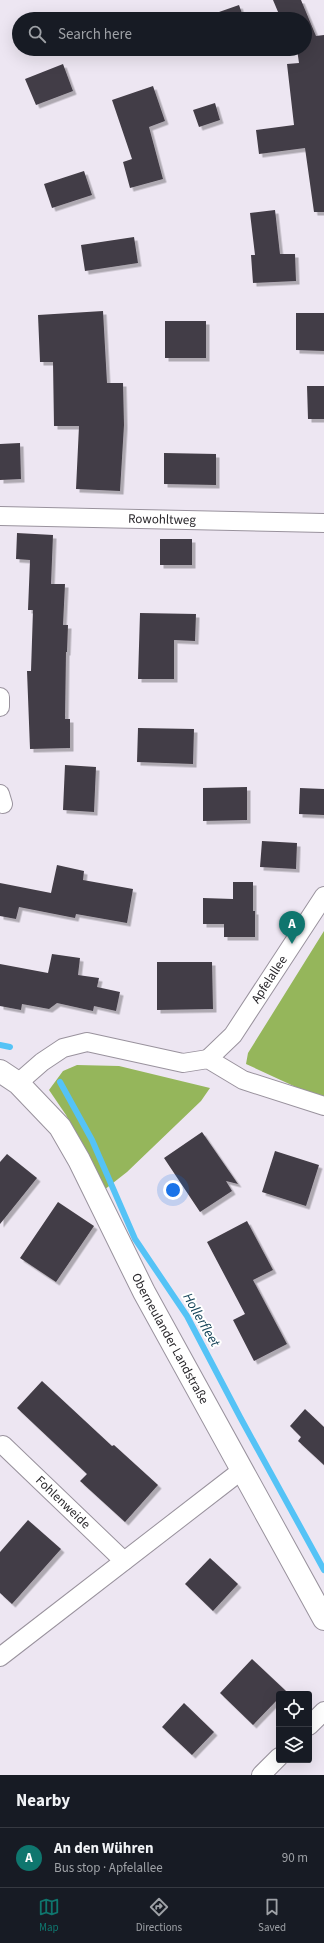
<!DOCTYPE html>
<html lang="en">
<head>
<meta charset="utf-8">
<style>
	:root { --surface:#171b24; --page:#242831; --text:#f1f3f6; --muted:#9ea1a6; --line:#363941; --accent:#0f766e }
	body { margin:0; font-family:"Source Sans 3",sans-serif; background:var(--page); color:var(--text) }
	.controls { position:absolute; right:12px; bottom:12px; display:grid; overflow:hidden; border-radius:4px; box-shadow:0 4px 16px #0002 }
	.controls button { width:36px; height:36px; display:grid; place-items:center; padding:0; border:0; border-bottom:1px solid var(--line); background:var(--surface); color:var(--text); font:20px sans-serif }
	.you { position:absolute; left:173px; top:1190px; width:14px; height:14px; margin:-10px; border:3px solid #fff; border-radius:50%; background:#1a73e8; box-shadow:0 0 0 6px #1a73e833 }
	.badge { display:grid; place-items:center; width:26px; height:26px; border-radius:50%; background:var(--accent); color:#fff; font-size:13px; font-weight:700 }
	.pin { position:absolute; translate:-50% -33px; filter:drop-shadow(0 1px 2px #0008) }
	.pin::after { content:''; position:absolute; top:21px; width:14px; height:12px; background:inherit; clip-path:polygon(0 0,100% 0,50% 100%) }
	.list { margin:0; padding:0; list-style:none }
	h2 { display:flex; justify-content:space-between; align-items:center; height:52px; margin:0; padding:0 16px; font-size:17px }
	h2 small { font-size:13px; font-weight:400; color:var(--muted) }
	.list li { display:grid; grid-template-columns:26px 1fr auto; gap:12px; align-items:center; box-sizing:border-box; height:60px; padding:0 16px; border-top:1px solid var(--line) }
	.list b { display:block; font-size:15px; white-space:nowrap }
	.list p { margin:0; font-size:13px; white-space:nowrap; color:var(--muted) }
	.list em { font-size:13px; font-style:normal; color:var(--muted) }
	.icon { flex:none; width:22px; height:22px; fill:none; stroke:currentColor; stroke-width:2; stroke-linecap:round; stroke-linejoin:round }
	.map { position:relative; flex:none; width:324px; height:1775px; overflow:hidden }
	.search { position:absolute; background:var(--surface); box-shadow:0 4px 16px #0002; left:12px; right:12px; top:12px; height:44px; display:flex; align-items:center; gap:10px; box-sizing:border-box; padding:0 14px; border-radius:22px; color:var(--muted); font-size:15px }
	.sheet { height:112px; background:var(--surface) }
	nav { display:flex; justify-content:space-around; align-items:center; box-sizing:border-box; height:56px; border-top:1px solid var(--line); background:var(--surface); font-size:11px; color:var(--muted) }
	nav a { display:grid; justify-items:center; gap:2px }
	nav .on { color:var(--accent) }
	.map>svg:first-child { display:block }
	.forest { fill:#95b65b }
	.lines { fill:none; stroke-linecap:round; stroke-linejoin:round }
	.stream { stroke:#55c3f6; stroke-width:6 }
	.building { fill:#433d46; filter:url(#shadow) }
	.street-casing { stroke:#99929d; stroke-width:20 }
	.secondary-casing { stroke:#99929d; stroke-width:24 }
	.street { stroke:#fff; stroke-width:18 }
	.secondary { stroke:#fff; stroke-width:22 }
	.labels { text-anchor:middle; dominant-baseline:central; stroke-width:4; stroke-linejoin:round; paint-order:stroke }
	.street-label { font-size:13px; fill:#28262a; stroke:#fff }
	.water-label { font-size:14px; font-style:italic; fill:#154459; stroke:#fff }
</style>
</head>
<body>
<div class="map">
<svg width="324" height="1775" viewBox="0 0 324 1775">
	<defs>
		<filter id="shadow"><feDropShadow dx="3.5" dy="3.5" stdDeviation="0" flood-color="#0004"/></filter>
	</defs>
	<rect width="100%" height="100%" fill="#ede6f2"/>
	<path class="forest" d="M324 931V1100L246 1064 248 1053Z
		M77 1065 119 1066 210 1088 201 1101 127 1172 104 1190 66 1115 49 1090 63 1071Z"/>
	<g class="lines">
		<path class="stream" d="M0 1045 10 1047
			M60 1082 92 1140 135 1239 187 1316 240 1417 324 1570"/>
	</g>
	<path class="building" d="M273 0H301L316 36 324 35V212H314L305 148 259 154 256 130 294 125 287 64 299 63 297 49H305V19H281Z
		M239 5 244 19H199Z
		M63 64 73 91 36 105 25 79Z
		M153 86 165 121 149 127 163 179 130 188 123 162 132 159 112 100Z
		M215 103 220 120 199 127 193 110Z
		M84 171 92 195 52 208 44 184Z
		M275 210 280 254H295L296 281 253 283 251 255H255L250 213Z
		M134 237 138 263 85 271 81 245Z
		M103 311 107 383H123L124 425 120 491 76 489 79 426H54L53 362H40L38 315Z
		M296 313H324V351L296 350Z
		M165 321H206V358H165Z
		M307 386H324V419H308Z
		M20 443 21 479 0 480V444Z
		M164 453 216 454V485L164 484Z
		M17 533 53 535 51 584H65L63 625H68L67 652H66L65 719H70V748L30 749 27 671H31L33 610H28L30 560 16 559Z
		M160 539H192V565H160Z
		M140 613 196 614 195 641 174 640V679H138Z
		M138 728 194 729 193 764 137 762Z
		M65 765 96 767 94 812 63 810Z
		M247 787V820L203 821V788Z
		M300 788 324 789V815L299 814Z
		M262 841 297 843 296 869 260 867Z
		M57 865 84 871 83 880 133 889 127 923 76 914 75 918 19 907 16 919 0 916V883L51 893Z
		M233 882H253V911H255V937H224V924H203V898L233 899Z
		M52 954 80 958 78 975 99 978 97 987 120 992 116 1011 94 1006 93 1011 57 1003 49 1009 22 1004 21 1010 0 1006V964L48 973Z
		M157 962H212L213 1009 157 1010Z
		M202 1132 238 1184 226 1181 232 1191 200 1212 164 1158Z
		M275 1151 319 1165 306 1206 262 1192Z
		M7 1154 37 1178 0 1224V1162Z
		M58 1202 94 1226 56 1282 20 1258Z
		M247 1221 273 1270 253 1280 287 1344 254 1361 233 1320 245 1314 207 1242Z
		M42 1381 112 1446 114 1445 158 1485 125 1522 80 1481 87 1474 17 1408Z
		M305 1409 324 1427V1465L298 1441 301 1437 290 1426Z
		M28 1520 61 1549 12 1604 0 1593V1552Z
		M210 1558 238 1584 213 1611 185 1584Z
		M252 1659 286 1691 282 1694H279V1698L253 1725 220 1693Z
		M184 1703 214 1732 192 1755 162 1727Z"/>
	<g class="lines">
		<g class="street-casing">
			<g id="street">
				<path id="s1" d="M0 516 324 523"/>
				<path d="M0 697V707"/>
				<path d="M0 794 3 804"/>
				<path id="s2" d="M208 1059 233 1035 324 896"/>
				<path d="M18 1083 42 1062 63 1048 87 1042 183 1063 208 1059 243 1080 324 1106"/>
				<path id="s3" d="M3 1445 124 1561"/>
				<path d="M0 1657 242 1470"/>
				<path d="M309 1726 324 1711"/>
				<path d="M261 1775 279 1757"/>
			</g>
		</g>
		<g class="secondary-casing">
			<g id="secondary">
				<path id="s4" d="M0 1071 18 1083 60 1127 79 1160 144 1292 324 1619"/>
			</g>
		</g>
		<use href="#street" class="street"/>
		<use href="#secondary" class="secondary"/>
	</g>
	<g class="labels">
		<g class="street-label">
			<text stroke="none"><textPath href="#s1" startOffset="162">Rowohltweg</textPath></text>
			<text stroke="none"><textPath href="#s2" startOffset="101">Apfelallee</textPath></text>
			<text stroke="none"><textPath href="#s4" startOffset="321">Oberneulander Landstraße</textPath></text>
			<text stroke="none"><textPath href="#s3" startOffset="83">Fohlenweide</textPath></text>
		</g>
		<g class="water-label">
			<text transform="translate(201 1320) rotate(60)">Hollerfleet</text>
		</g>
	</g>
</svg>
<div class="controls">
<button><svg class="icon" aria-label="locate" viewBox="0 0 24 24"><circle cx="12" cy="12" r="6"/><path d="M12 2v4M12 18v4M2 12h4M18 12h4"/></svg></button>
<button><svg class="icon" aria-label="layers" viewBox="0 0 24 24"><path d="M12 4l9 5-9 5-9-5zM3 14l9 5 9-5"/></svg></button>
</div>
<div class="you"></div>
<div class="pin badge" style="left:292px;top:944px">A</div>
<div class="search"><svg class="icon" aria-label="search" viewBox="0 0 24 24"><circle cx="10" cy="10" r="6"/><path d="M15 15l6 6"/></svg>Search here</div>
</div>
<section class="sheet">
<h2>Nearby<small></small></h2>
<ul class="list">
<li><span class="badge">A</span><div><b>An den Wühren</b><p>Bus stop · Apfelallee</p></div><em>90 m</em></li>
</ul>
</section>
<nav>
<a class="on"><svg class="icon" aria-label="map" viewBox="0 0 24 24"><path d="M3 6l6-2 6 2 6-2v14l-6 2-6-2-6 2zM9 4v14M15 6v14"/></svg>Map</a>
<a><svg class="icon" aria-label="directions" viewBox="0 0 24 24"><path d="M12 3l9 9-9 9-9-9zM9 14v-3h6M13 9l2 2-2 2"/></svg>Directions</a>
<a><svg class="icon" aria-label="saved" viewBox="0 0 24 24"><path d="M7 4h10v16l-5-4-5 4z"/></svg>Saved</a>
</nav>
</body>
</html>
